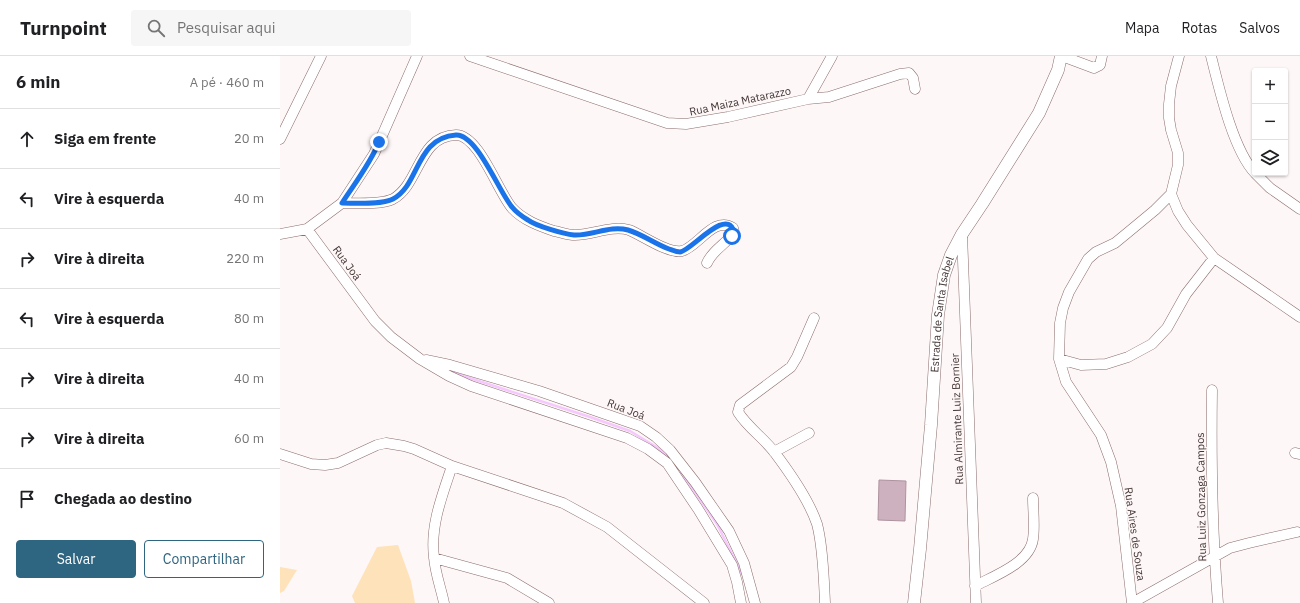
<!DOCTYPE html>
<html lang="pt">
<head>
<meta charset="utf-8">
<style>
	:root { --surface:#fff; --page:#f6f6f6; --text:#202124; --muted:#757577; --line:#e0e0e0; --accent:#2e6580 }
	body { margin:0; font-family:"IBM Plex Sans",sans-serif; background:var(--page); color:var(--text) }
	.controls { position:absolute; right:12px; top:12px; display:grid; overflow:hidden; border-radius:4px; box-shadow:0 1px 3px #0004 }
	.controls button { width:36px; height:36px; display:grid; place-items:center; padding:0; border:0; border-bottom:1px solid var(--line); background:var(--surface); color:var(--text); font:20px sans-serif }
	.stop { position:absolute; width:12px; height:12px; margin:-9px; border:3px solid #1a73e8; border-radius:50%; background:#fff }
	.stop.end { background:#1a73e8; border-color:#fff; box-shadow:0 1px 4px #0008 }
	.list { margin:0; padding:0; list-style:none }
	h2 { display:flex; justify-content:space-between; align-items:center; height:52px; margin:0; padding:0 16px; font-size:17px }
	h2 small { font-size:13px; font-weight:400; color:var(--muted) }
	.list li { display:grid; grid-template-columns:26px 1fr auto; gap:12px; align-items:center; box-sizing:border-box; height:60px; padding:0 16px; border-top:1px solid var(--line) }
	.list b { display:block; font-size:15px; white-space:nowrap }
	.list em { font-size:13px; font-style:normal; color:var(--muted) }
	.actions { display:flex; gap:8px; padding:12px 16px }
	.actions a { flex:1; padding:9px 0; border:1px solid var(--accent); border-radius:4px; text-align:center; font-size:14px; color:var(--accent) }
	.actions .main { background:var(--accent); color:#fff }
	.icon { flex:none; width:22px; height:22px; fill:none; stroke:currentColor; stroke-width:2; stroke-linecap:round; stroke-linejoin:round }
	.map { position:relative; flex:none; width:1020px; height:547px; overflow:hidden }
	header { display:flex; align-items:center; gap:24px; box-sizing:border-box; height:56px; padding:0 20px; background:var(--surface); border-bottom:1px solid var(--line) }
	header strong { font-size:19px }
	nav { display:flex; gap:22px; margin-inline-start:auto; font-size:14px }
	.search { width:280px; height:36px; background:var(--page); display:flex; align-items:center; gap:10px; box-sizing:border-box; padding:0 14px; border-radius:4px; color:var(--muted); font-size:15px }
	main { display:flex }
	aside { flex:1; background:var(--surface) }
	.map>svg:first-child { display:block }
	.green { fill:#fee2b9 }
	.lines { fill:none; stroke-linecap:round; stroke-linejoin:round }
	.stream { stroke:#f5c8fe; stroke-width:2.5 }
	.building { fill:#ceb1be; stroke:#ae929e }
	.minor-casing { stroke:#8b6d6d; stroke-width:11 }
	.major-casing { stroke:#8b6d6d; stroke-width:13 }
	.minor { stroke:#fff; stroke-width:10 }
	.major { stroke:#fff; stroke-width:12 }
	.route { stroke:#1a73e8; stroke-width:5 }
	.labels { text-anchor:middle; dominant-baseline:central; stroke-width:3; stroke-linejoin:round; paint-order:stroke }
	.street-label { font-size:11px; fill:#433636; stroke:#fef7f7 }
</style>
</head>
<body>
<header>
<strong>Turnpoint</strong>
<div class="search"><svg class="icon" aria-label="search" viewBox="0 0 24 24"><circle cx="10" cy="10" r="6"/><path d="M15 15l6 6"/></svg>Pesquisar aqui</div>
<nav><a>Mapa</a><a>Rotas</a><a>Salvos</a></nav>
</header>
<main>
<aside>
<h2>6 min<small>A pé · 460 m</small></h2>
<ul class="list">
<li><svg class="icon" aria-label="ahead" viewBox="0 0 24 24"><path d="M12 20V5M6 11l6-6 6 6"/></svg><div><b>Siga em frente</b></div><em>20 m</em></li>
<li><svg class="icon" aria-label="left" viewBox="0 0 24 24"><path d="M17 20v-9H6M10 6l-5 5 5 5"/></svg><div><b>Vire à esquerda</b></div><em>40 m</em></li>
<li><svg class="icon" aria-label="right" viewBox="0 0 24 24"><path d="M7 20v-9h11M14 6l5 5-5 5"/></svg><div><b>Vire à direita</b></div><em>220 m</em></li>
<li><svg class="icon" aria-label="left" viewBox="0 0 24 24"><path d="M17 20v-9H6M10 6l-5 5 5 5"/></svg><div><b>Vire à esquerda</b></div><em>80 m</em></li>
<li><svg class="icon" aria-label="right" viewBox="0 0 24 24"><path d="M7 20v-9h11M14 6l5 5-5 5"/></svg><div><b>Vire à direita</b></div><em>40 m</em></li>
<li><svg class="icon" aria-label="right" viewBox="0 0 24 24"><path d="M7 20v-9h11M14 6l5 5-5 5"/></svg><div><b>Vire à direita</b></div><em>60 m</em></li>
<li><svg class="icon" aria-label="arrive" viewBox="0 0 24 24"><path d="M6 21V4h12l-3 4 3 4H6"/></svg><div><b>Chegada ao destino</b></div></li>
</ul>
<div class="actions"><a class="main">Salvar</a><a>Compartilhar</a></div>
</aside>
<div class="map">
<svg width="1020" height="547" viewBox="0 0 1020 547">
	<rect width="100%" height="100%" fill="#fef7f7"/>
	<path class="green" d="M118 489 131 525 135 547H75L72 540 97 491Z
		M0 511 17 514 4 535 0 537Z"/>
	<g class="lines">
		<path class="stream" d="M171 316 310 361 350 375 378 392 393 405
			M401 416 437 468 462 518"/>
	</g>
	<path class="building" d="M599 424 626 425 625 465 598 464Z"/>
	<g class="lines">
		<g class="minor-casing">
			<path id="minor" d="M190 0 387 67 406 68 448 61 528 43 549 41 620 18 629 17 633 22 635 33
				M782 0 814 12 820 9 822 0
				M899 0 891 30 889 48V62L891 74 898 97V109L891 138 898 155 907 169 934 202 1020 261
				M931 0C939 32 953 94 975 117
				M528 43 552 0
				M0 83 41 0
				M975 117 990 132 1020 153
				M62 147C76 147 101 149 113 143 140 128 138 80 176 79 199 79 218 136 232 152 243 164 259 170 274 175 280 176 288 179 295 179 312 179 332 169 349 174 362 179 388 198 402 195 418 191 434 159 453 172L454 176C447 188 433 193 427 207
				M27 173 95 265 111 281 140 303 169 320 191 330 347 382 368 393 387 407 418 453 452 509 457 526 461 547
				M0 178 27 173 62 147 94 98 137 0
				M682 178 696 547
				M534 262 517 301 511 311 460 349 458 356C468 372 484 382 495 397 510 417 529 444 537 468 543 490 544 524 545 547
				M779 303 801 309 826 308 848 301 872 288 887 272 906 238 934 202
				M146 304 170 309 259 335 360 370 376 381 390 394 415 426 449 475 464 507 475 547
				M932 334C931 405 932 476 938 547
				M494 396 529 377
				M1015 397 1020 398
				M0 398 31 408 45 409 58 407 97 389 106 387 124 390 134 393 172 410 283 447 327 471 424 547
				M154 502 227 522 269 547
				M695 530C714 520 750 507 753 483 755 470 753 455 753 442
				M164 547C161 532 155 517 154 501 150 470 162 440 172 410
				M852 547 841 450 831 406 821 379 786 326 779 303 780 267 783 252 789 236 808 203 816 196 835 187 846 178 875 154 891 138
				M852 547 950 492 969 487 1017 476"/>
		</g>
		<g class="major-casing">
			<g id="major">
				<path id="s1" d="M634 547 640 493 651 369 658 259 664 219 671 199 682 178 702 148 759 57 778 14 781 0"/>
			</g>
		</g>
		<use href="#minor" class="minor"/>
		<use href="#major" class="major"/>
	</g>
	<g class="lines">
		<path class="route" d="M99 86C90 108 75 127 62 147 76 147 101 149 113 143 140 129 135 82 176 79 197 78 219 136 232 151 236 156 243 161 248 164 256 170 284 178 294 179 312 180 330 169 348 174 362 178 375 188 389 193 392 194 397 196 400 196 411 195 447 150 454 176L452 180"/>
	</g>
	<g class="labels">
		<g class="street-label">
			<text transform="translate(460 45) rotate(-12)">Rua Maiza Matarazzo</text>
			<text transform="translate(67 207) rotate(54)">Rua Joá</text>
			<text stroke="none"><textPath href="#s1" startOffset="290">Estrada de Santa Isabel</textPath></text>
			<text transform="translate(346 353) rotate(21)">Rua Joá</text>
			<text transform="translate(677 363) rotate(-92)">Rua Almirante Luiz Bornier</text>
			<text transform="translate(921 441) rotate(-91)">Rua Luiz Gonzaga Campos</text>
			<text transform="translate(855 478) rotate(82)">Rua Aires de Souza</text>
		</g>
	</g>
</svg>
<div class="controls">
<button>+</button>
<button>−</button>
<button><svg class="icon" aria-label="layers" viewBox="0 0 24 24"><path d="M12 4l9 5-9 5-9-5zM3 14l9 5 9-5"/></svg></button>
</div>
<div class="stop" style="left:452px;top:180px"></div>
<div class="stop end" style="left:99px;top:86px"></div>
</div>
</main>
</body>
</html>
